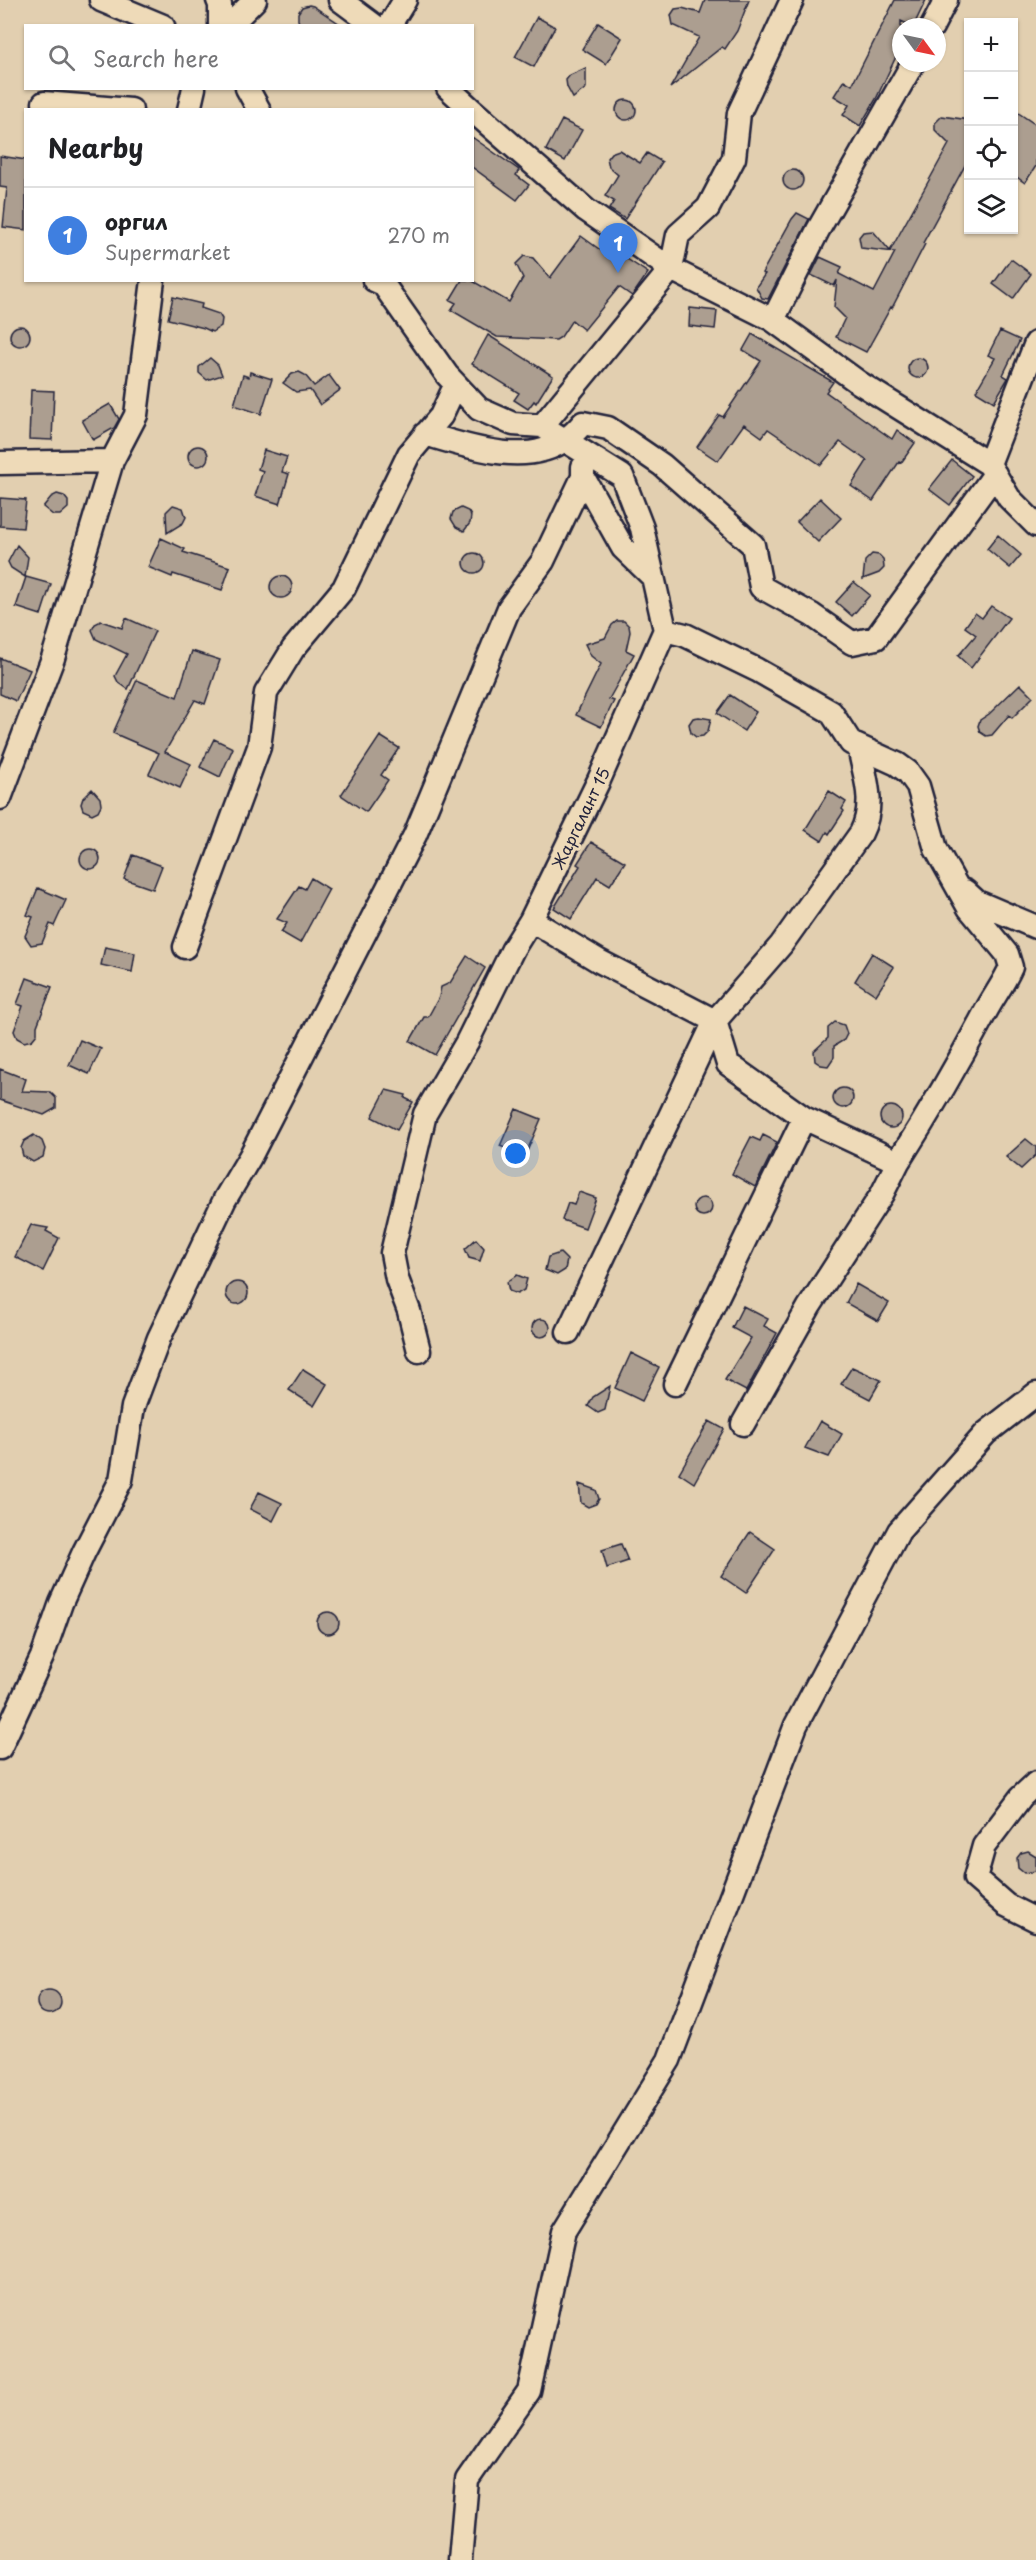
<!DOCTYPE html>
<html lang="en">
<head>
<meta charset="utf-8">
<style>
	:root { --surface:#fff; --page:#f6f6f6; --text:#202124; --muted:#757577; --line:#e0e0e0; --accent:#22223b }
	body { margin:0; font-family:"Playpen Sans",sans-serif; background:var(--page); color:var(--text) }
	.controls { position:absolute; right:18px; top:18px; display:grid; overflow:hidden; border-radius:0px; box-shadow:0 2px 4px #0004 }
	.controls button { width:54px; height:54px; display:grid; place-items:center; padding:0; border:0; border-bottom:2px solid var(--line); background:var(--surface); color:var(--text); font:30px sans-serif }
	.compass { position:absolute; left:892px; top:18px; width:54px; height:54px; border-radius:50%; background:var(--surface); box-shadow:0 2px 4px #0004; rotate:123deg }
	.you { position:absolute; left:516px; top:1154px; width:21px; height:21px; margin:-15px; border:4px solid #fff; border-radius:50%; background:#1a73e8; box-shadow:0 0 0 9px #1a73e833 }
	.badge { display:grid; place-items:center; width:39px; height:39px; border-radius:50%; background:var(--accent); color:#fff; font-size:20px; font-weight:700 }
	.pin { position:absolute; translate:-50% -50px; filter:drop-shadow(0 2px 3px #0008) }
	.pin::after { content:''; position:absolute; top:32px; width:21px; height:18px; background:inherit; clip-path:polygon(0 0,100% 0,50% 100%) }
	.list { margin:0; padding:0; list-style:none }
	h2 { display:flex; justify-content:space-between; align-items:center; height:78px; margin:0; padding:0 24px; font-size:26px }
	h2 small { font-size:20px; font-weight:400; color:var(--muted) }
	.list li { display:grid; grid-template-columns:39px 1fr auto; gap:18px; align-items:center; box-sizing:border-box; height:96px; padding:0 24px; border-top:2px solid var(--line) }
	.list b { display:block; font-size:22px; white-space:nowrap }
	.list p { margin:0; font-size:20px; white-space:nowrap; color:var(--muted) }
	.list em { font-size:20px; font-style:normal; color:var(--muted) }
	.icon { flex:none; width:33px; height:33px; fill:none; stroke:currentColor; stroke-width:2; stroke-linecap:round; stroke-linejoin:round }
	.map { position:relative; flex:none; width:1036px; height:2560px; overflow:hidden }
	.search { position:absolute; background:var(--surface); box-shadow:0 2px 4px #0004; left:24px; top:24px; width:450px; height:66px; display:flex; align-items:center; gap:15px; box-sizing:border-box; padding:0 21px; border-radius:0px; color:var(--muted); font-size:22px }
	.panel { position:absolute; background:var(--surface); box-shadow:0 2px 4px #0004; left:24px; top:108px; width:450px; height:174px; border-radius:0px }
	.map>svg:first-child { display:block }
	.building { fill:#ac9e90; stroke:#22223b; stroke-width:1.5 }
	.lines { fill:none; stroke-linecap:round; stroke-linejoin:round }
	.minor-casing { stroke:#22223b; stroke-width:27 }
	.minor { stroke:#eedab8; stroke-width:22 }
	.labels { text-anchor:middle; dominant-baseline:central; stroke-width:6; stroke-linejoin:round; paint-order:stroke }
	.street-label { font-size:16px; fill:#22223b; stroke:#eedab8 }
</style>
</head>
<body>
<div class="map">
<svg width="1036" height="2560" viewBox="0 0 1036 2560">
	<rect width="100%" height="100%" fill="#e2cfb0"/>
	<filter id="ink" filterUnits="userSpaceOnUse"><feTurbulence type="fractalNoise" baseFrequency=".0167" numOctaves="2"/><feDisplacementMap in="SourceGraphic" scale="12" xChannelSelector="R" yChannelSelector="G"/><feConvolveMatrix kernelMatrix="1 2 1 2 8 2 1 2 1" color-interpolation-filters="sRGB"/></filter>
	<g filter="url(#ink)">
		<path class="building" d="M705 0H749L737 31 725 49 722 47 670 88 699 37 673 25 671 15 675 9 682 8 700 13Z
			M895 0H926L913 27 901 21V46L876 99 860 126 843 115 849 105 834 96 844 80 852 85Z
			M309 5 313 6 343 26H301L298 20V13L302 7Z
			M537 17 555 27 534 67 515 57Z
			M598 23 622 38 606 64 582 49Z
			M586 68V88L573 98 567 87 566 80 570 75Z
			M616 110a10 10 0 1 1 20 0a10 10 0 1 1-20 0Z
			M1014 110 1036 125V166L1025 183 1014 175Z
			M942 116 969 120V158L923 243 925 244 892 308 891 307 866 352 836 337 845 318 834 307 837 280 834 286 811 275 820 257 842 267 839 274 874 292 895 252 861 248 859 237 863 232 873 231 890 251 949 144 935 130V123Z
			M562 120 582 130 565 161 546 150Z
			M472 137 519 170 516 175 529 185 517 200 472 167Z
			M619 150 640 163 647 153 662 162 625 219 609 209 614 201 605 196 618 175 609 167 607 158 611 153Z
			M0 156 26 160V230L3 227 7 188 0 187Z
			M783 180a10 10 0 1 1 20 0a10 10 0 1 1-20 0Z
			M797 213 809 219 768 299 762 298 756 287 765 274 762 273 792 219Z
			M581 236 617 262 621 255 648 273 632 296 619 287 584 330 572 320 561 337 556 340 497 337 451 310 456 303 450 300 462 280H471L509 302 523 278 516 264 524 256 533 258 550 278Z
			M1011 259 1031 274 1013 299 993 284Z
			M173 297 202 304 201 308 219 314 222 319 221 326 212 332 204 328 168 319Z
			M690 308 717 311 715 329 689 326Z
			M10 336a10 10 0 1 1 20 0a10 10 0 1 1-20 0Z
			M1000 331 1020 340 1003 375 1008 378 1007 380 994 402 976 391 995 358 988 355Z
			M752 334 833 382 826 392 892 439 897 430 915 443 901 463 899 462 873 501 851 486 867 461 840 442 821 465 768 429 762 437 744 424 718 461 697 447 719 415 723 417 761 361 743 350Z
			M488 335 553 376 536 403 534 401 528 409 514 400 519 393 472 364Z
			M908 368a10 10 0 1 1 20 0a10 10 0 1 1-20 0Z
			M210 358 218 365 222 375 207 380 199 373V367Z
			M250 372 272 379 261 414 234 405 243 375 249 377Z
			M299 372 305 375 314 386 329 375 340 390 320 405 310 390 296 392 283 383 292 374Z
			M31 390 54 391 52 440 29 439Z
			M110 404 119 419 114 428 93 440 82 420Z
			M188 456a10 10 0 1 1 20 0a10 10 0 1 1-20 0Z
			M264 450 287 457 282 472 289 474 280 504 255 496 263 471 258 469Z
			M952 460 972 476 950 505 929 489Z
			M57 494 64 496 68 501V508L60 515H53L43 507 51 497Z
			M0 498 26 500 23 528 0 526Z
			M820 498 841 518 818 542 797 522Z
			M173 505 183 508 186 517 183 523 167 533 166 512Z
			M461 508 468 511 471 516 470 523 464 531 456 527 451 519 453 512Z
			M998 535 1021 555 1010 568 987 549Z
			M161 538 185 549 183 552 230 567 222 590 173 574 172 577 148 567Z
			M17 545 28 557 25 577 11 568 8 562Z
			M464 563a10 10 0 1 1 20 0a10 10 0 1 1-20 0Z
			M872 554 879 555 883 559 884 568 879 573 863 579 865 561Z
			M270 587a11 11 0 1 1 22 0a11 11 0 1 1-22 0Z
			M26 577 51 584 41 615 16 607Z
			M854 582 870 595 852 616 836 602Z
			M991 606 1009 618 971 668 958 656 976 635 965 627 975 613 982 618Z
			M126 618 155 631 128 689 118 682 115 676 127 654 96 639 92 630 95 624 101 621 122 628Z
			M617 621H624L629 626 630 632 626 650 634 654 609 699 614 701 601 727 576 715 601 664 591 656 585 644 605 638 612 625Z
			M192 651 220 660 205 704 195 700 165 752 191 764 180 788 149 774 159 753 113 733 137 680 177 697Z
			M0 658 30 670 16 701 0 694Z
			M1020 684 1033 697 1012 718 1009 715 992 735 986 736 980 732 978 726 980 720 989 714Z
			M730 695 756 712 744 731 717 713Z
			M699 717 711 719 708 731 703 736 696 737 691 733 689 724 693 718Z
			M380 736 399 748 381 775 388 780 366 812 341 795Z
			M214 739 233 748 220 777 200 767Z
			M92 789 100 798 101 805 98 811 92 814 83 810 81 804 83 798Z
			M829 791 846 802 842 809 844 811 829 834 827 832 822 841 805 830Z
			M591 842 625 862 610 885 597 877 571 919 554 908 580 866 577 864Z
			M80 859a10 10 0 1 1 20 0a10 10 0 1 1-20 0Z
			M133 855 162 866 153 889 124 879Z
			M311 878 329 889 300 943 281 932 287 923 277 919 299 886 305 889Z
			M38 888 66 900 54 926 50 924 42 943 31 945 25 936 33 917 27 915Z
			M105 947 135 953 132 972 101 965Z
			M872 953 894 967 876 995 855 981Z
			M467 956 485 968 435 1055 410 1041 424 1017H428L439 997 441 987 450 983Z
			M27 978 52 987 37 1026V1034L32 1040 24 1042 17 1038 14 1031 23 1006 17 1004Z
			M835 1022 844 1025 847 1034 844 1040 834 1046V1057L828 1066 821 1065 815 1061 814 1051 828 1038V1028Z
			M80 1040 101 1049 89 1074 69 1065Z
			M0 1069 26 1079 22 1091 50 1092 56 1098V1108L44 1115 0 1100Z
			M833 1098a10 10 0 1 1 20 0a10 10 0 1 1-20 0Z
			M386 1090 406 1095 405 1098 413 1102 397 1130 372 1117Z
			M880 1117a11 11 0 1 1 22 0a11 11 0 1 1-22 0Z
			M516 1109 541 1119 525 1156 500 1146Z
			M34 1135 42 1141 45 1149 43 1157 33 1162 23 1156 21 1148 24 1141Z
			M763 1135 777 1142 755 1187 732 1174 751 1137 760 1141Z
			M1026 1139 1036 1147V1155L1021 1169 1006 1157Z
			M579 1192 596 1198 585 1228 562 1220 568 1203 574 1205Z
			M694 1207a9 9 0 1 1 18 0a9 9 0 1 1-18 0Z
			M31 1225 48 1228 46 1231 59 1238 43 1271 15 1257Z
			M476 1239 484 1248 480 1261 469 1258 465 1249Z
			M560 1253 567 1260 565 1270 557 1275 545 1270 548 1257Z
			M517 1275 527 1279 524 1290 517 1294 509 1291 507 1282Z
			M226 1293a11 11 0 1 1 22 0a11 11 0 1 1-22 0Z
			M856 1284 889 1303 878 1321 846 1303Z
			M743 1306 768 1319 764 1326 777 1333 746 1391 725 1380 751 1338 732 1328Z
			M532 1328a9 9 0 1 1 18 0a9 9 0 1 1-18 0Z
			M631 1353 659 1367 642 1401 615 1388Z
			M852 1367 881 1380 870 1399 841 1384Z
			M303 1369 327 1384 314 1406 289 1390Z
			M610 1386 605 1410 598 1413 588 1406 593 1397Z
			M709 1421 724 1429 694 1483 679 1473Z
			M820 1421 842 1434 829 1457 805 1448Z
			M579 1484 596 1490 599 1499 596 1504 588 1507 581 1503Z
			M259 1492 282 1503 273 1521 250 1509Z
			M750 1532 775 1549 746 1593 721 1576Z
			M621 1544 628 1561 607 1568 602 1550Z
			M317 1623a11 11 0 1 1 22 0a11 11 0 1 1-22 0Z
			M1028 1851 1036 1856V1871L1024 1873 1018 1868 1017 1858 1021 1853Z
			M37 2002a12 12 0 1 1 24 0a12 12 0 1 1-24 0Z"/>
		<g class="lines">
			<g class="minor-casing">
				<path id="minor" d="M101 0 163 26
					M218 0 220 5V26
					M340 0 375 26
					M229 26 255 0
					M389 26 405 0
					M932 27 946 0
					M247 88 259 110
					M448 88 472 110
					M44 103 131 110
					M189 110 194 88
					M472 110 586 210 671 269 773 320 858 382 989 464 1009 498 1036 525
					M374 280 383 284 447 375 479 409 513 424 542 426 622 476 642 528 665 630 599 780 531 920 513 949 467 1042 425 1114 392 1253 397 1279 409 1311 419 1351
					M773 320 818 230 913 63
					M542 426 671 269 678 235 708 208 734 158 739 113 792 0
					M425 434C466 446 527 468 566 439 572 435 578 429 583 423L608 428 662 465 753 545 761 587 812 615 852 643 876 638 995 474
					M0 463 112 461
					M989 464 1036 343
					M583 467V477L623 548 653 577
					M665 630 685 635 757 670 831 712 851 743 897 764 908 772 918 786 936 849 969 908 1007 954 1011 967C1004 983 994 996 986 1011 959 1062 930 1112 898 1162
					M0 798 53 658 112 461 136 415 153 280
					M965 891 977 902 1036 927
					M531 920 599 961 715 1021 568 1332
					M185 947 259 747 266 693 293 649 344 588 409 454 441 416 455 386
					M675 1384 804 1118
					M743 1424 809 1307 882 1194 898 1162 804 1118 728 1064 715 1021 781 945 861 833C876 803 865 778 859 747
					M0 1748 42 1657 61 1603 84 1552 121 1480 133 1407 159 1338 225 1199 250 1157 415 835 509 608 543 561 583 477
					M1036 1783 1021 1797 984 1846 975 1878 1006 1905 1036 1920
					M460 2560 467 2480 529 2391 564 2231 669 2060 796 1725 899 1531 986 1433 1036 1394"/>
			</g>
			<use href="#minor" class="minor"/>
		</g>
	</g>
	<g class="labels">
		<g class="street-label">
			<text transform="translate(580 818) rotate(-64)">Жаргалант 15</text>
		</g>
	</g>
</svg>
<div class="controls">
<button>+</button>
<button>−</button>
<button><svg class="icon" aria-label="locate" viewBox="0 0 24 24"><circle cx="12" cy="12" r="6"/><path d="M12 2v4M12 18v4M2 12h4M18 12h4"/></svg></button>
<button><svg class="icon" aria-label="layers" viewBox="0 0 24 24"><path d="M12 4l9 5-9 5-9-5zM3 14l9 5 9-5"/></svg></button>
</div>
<svg class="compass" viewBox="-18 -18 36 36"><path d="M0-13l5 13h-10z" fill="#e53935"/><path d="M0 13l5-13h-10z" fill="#757577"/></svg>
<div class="you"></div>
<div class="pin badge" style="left:618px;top:273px;background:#3f7fe0">1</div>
<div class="search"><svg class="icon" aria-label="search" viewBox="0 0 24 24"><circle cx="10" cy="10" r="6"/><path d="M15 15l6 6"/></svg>Search here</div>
<section class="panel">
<h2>Nearby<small></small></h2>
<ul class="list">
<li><span class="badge" style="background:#3f7fe0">1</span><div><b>оргил</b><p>Supermarket</p></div><em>270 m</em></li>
</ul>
</section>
</div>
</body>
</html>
